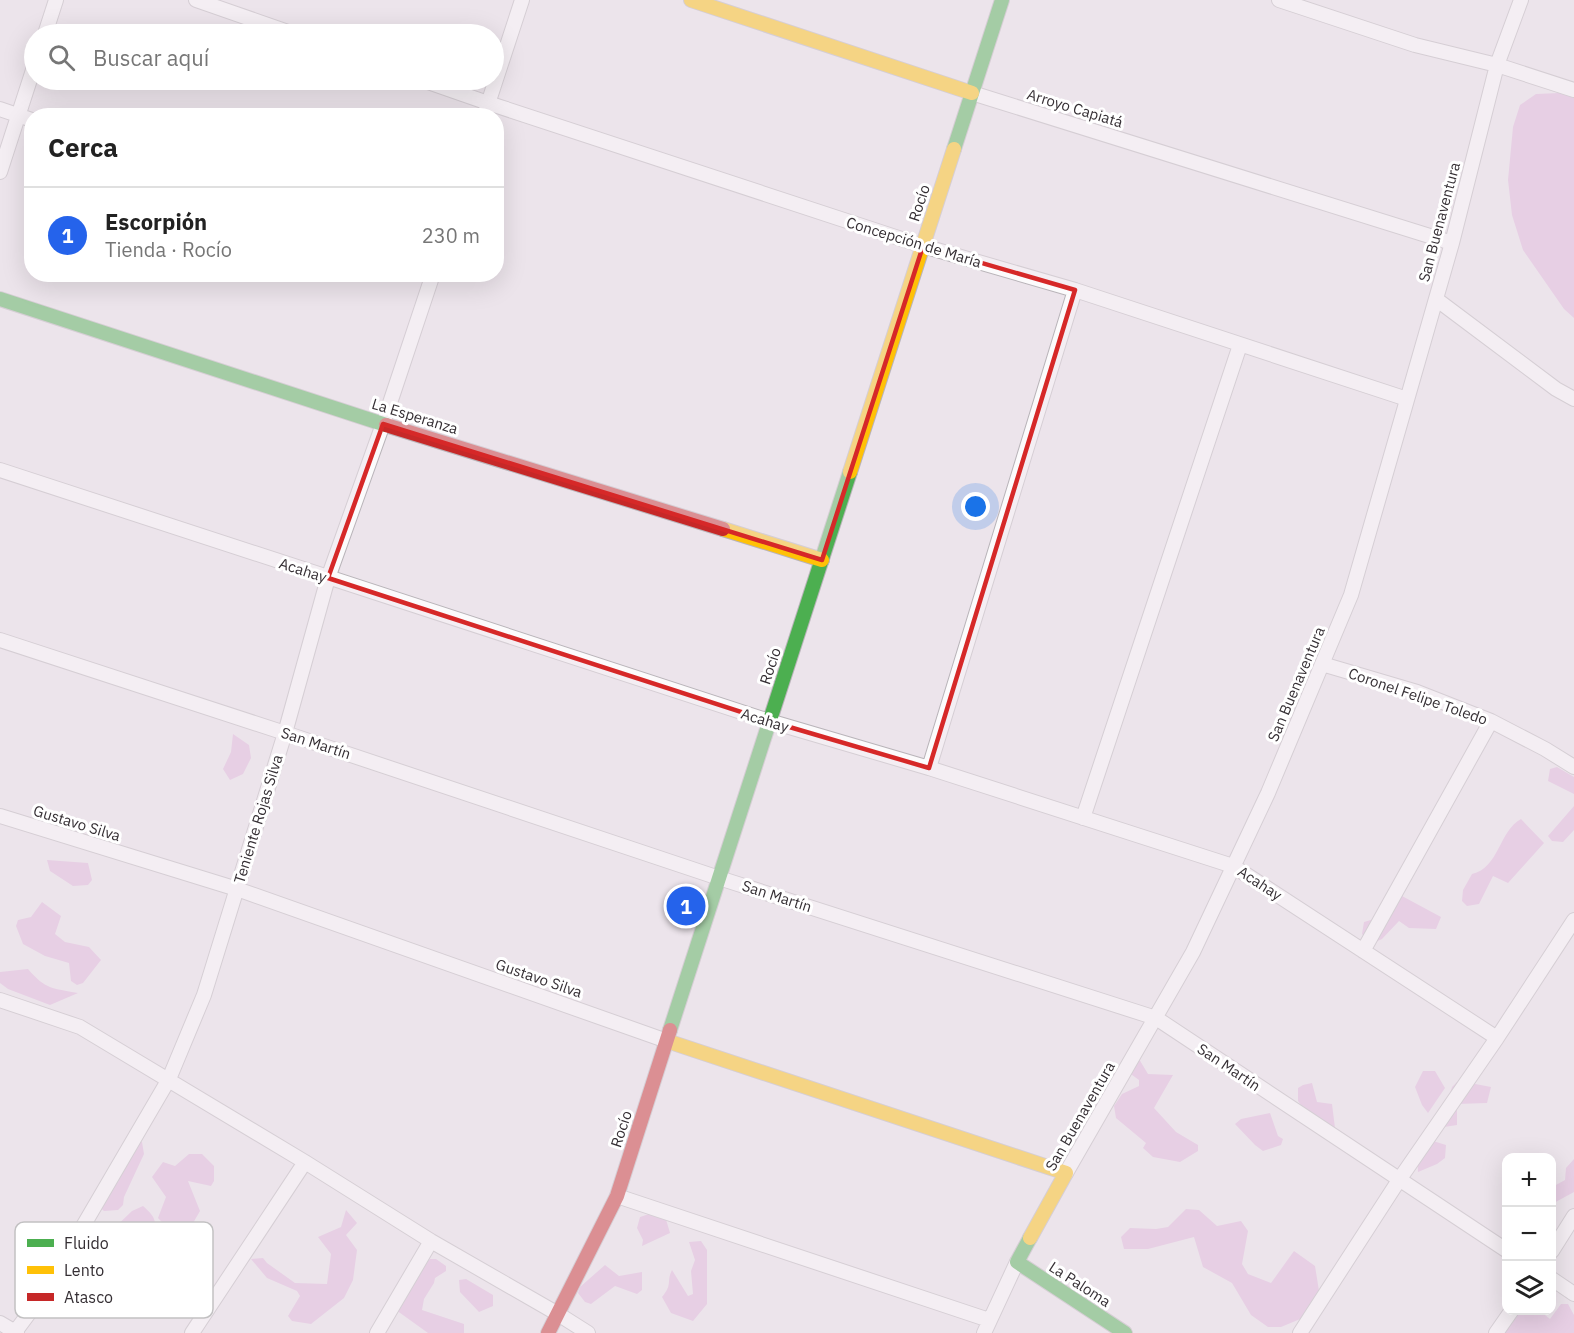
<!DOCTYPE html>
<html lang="es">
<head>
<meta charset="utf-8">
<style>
	:root { --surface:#fff; --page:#f6f6f6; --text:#222; --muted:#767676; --line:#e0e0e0; --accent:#2563eb }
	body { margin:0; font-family:"IBM Plex Sans",sans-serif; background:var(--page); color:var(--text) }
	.controls { position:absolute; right:18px; bottom:18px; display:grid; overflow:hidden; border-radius:12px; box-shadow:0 6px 24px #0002 }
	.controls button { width:54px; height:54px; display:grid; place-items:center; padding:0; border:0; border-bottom:2px solid var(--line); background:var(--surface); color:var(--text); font:30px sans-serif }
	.you { position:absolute; left:976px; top:507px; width:21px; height:21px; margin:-15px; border:4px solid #fff; border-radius:50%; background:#1a73e8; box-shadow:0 0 0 9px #1a73e833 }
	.badge { display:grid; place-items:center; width:39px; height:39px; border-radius:50%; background:var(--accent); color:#fff; font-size:20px; font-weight:700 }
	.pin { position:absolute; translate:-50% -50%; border:3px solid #fff; box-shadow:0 2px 6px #0006 }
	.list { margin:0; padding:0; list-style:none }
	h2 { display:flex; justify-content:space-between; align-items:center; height:78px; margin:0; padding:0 24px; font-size:26px }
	h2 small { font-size:20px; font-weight:400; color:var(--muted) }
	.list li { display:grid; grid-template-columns:39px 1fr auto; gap:18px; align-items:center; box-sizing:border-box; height:96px; padding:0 24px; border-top:2px solid var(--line) }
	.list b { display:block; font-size:22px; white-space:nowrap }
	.list p { margin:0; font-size:20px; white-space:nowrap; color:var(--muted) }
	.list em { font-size:20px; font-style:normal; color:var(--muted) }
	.icon { flex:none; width:33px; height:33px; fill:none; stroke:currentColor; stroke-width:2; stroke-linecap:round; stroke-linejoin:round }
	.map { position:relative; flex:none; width:1574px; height:1333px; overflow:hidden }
	.search { position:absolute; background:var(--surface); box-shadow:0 6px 24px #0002; left:24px; top:24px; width:480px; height:66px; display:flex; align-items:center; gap:15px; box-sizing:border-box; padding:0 21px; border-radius:33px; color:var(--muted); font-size:22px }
	.panel { position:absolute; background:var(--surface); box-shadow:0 6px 24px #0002; left:24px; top:108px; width:480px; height:174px; border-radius:24px }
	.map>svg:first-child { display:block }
	.forest { fill:#dfb7dc }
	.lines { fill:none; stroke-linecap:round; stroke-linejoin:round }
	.street-casing { stroke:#b9b4b9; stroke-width:16 }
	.fast-casing { stroke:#b9b4b9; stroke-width:16 }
	.slow-casing { stroke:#b9b4b9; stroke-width:16 }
	.jam-casing { stroke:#b9b4b9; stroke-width:16 }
	.street { stroke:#fcfbfc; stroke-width:14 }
	.fast { stroke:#4caf50; stroke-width:14 }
	.slow { stroke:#ffc107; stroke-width:14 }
	.jam { stroke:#c62828; stroke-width:14 }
	.marked { fill:none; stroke:#d62828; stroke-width:4.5; stroke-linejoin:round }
	.labels { text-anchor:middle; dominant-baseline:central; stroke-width:6; stroke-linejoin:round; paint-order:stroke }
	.street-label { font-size:15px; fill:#352f34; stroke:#fff }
	.key { fill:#fff; stroke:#c2c1c2; stroke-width:1.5 }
	.key-label { font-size:16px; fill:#352f34 }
</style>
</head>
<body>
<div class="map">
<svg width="1574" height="1333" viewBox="0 0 1574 1333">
	<rect width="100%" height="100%" fill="#ece4eb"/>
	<path class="forest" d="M1574 87V318L1564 309 1523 250 1512 215 1508 180 1513 127 1520 105 1536 94 1559 93Z
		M233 734 249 745 251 758 243 774 230 780 223 769 231 752Z
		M1557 767 1574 777V794L1548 781 1550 769Z
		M1574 806V830L1563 842 1552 841 1548 836Z
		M1521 819 1544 843 1508 883 1493 876 1479 904 1467 906 1462 901 1463 890 1472 874C1499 868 1499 831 1521 819Z
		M47 860 88 863 92 880 88 885 73 886 50 871Z
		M1402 896 1441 917 1436 929 1409 928 1399 921 1382 939 1371 944 1362 934 1364 922 1388 915 1396 898Z
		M42 902 61 916 55 934 65 942 89 947 101 960 83 983 77 985 71 981 69 963 45 956 23 944 16 926 18 920 31 917Z
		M28 969C46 990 52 988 78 993L50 1005 8 989 0 983V972Z
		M1139 1059 1148 1074 1173 1075 1154 1108 1176 1132 1198 1145V1151L1180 1162 1153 1157 1143 1148 1146 1143 1116 1118 1114 1106 1122 1094 1139 1086V1080L1128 1072Z
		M1423 1071H1435L1445 1088 1428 1113 1422 1105 1415 1087Z
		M1457 1082H1465L1491 1087 1487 1103 1457 1104V1125L1444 1127 1442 1121 1452 1087Z
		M1312 1083 1317 1102 1332 1104 1335 1128H1317L1298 1101V1088L1303 1085Z
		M1270 1113 1278 1136 1283 1139 1281 1145 1263 1151 1255 1145 1235 1124 1241 1119Z
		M1433 1141 1446 1145 1445 1158 1437 1164 1418 1172 1417 1151Z
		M130 1142H142L144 1154 124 1197 123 1205 118 1210 104 1211 93 1201V1195L119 1181V1149Z
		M189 1154H202L214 1166V1181L211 1186 188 1181 200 1211 189 1230 176 1237 158 1218 166 1197 152 1177 163 1162 175 1166Z
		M1574 1159V1192L1552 1204V1185L1554 1186 1565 1180 1566 1168Z
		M143 1206C156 1218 154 1217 157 1234 158 1239 161 1247 158 1252 152 1265 119 1256 113 1246 111 1243 110 1237 109 1233L132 1211Z
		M1186 1209 1199 1210 1217 1226 1241 1221 1248 1231 1242 1264 1248 1274 1271 1283 1294 1251 1315 1266 1320 1297 1305 1317 1281 1327H1268L1251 1315 1232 1283 1203 1267 1194 1237 1148 1249H1124L1121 1237 1130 1228 1156 1229 1168 1227Z
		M346 1210 357 1223 346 1235 357 1250 353 1280 344 1298 311 1324 292 1321 288 1316 300 1296 297 1291 267 1278 251 1259 263 1258 267 1263 295 1283 327 1284 331 1254 318 1237 341 1227Z
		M652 1213 665 1216 670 1233 642 1246 643 1240 637 1228 640 1217Z
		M701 1241 707 1250V1304L693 1321 671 1313 662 1297C673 1284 666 1282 672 1270L688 1296 693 1294 691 1271 695 1260 689 1242Z
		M430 1259H436L446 1266V1271L435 1278 434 1283 424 1299 422 1310 464 1324V1333H428L396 1310 413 1278Z
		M605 1265 619 1276 642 1272V1290L637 1294 615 1286 591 1304 585 1302 578 1293 580 1287Z
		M466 1279 493 1295V1306L479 1312 460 1292 459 1280Z
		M1561 1304H1568L1574 1315V1333H1494L1496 1324 1519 1313 1521 1311H1546L1545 1315 1550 1319Z"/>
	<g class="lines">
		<g class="street-casing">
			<path id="street" d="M196 0 294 34
				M1279 0 1415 45 1497 65 1574 90
				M45 34 56 0
				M422 80 488 103 923 246 1075 290 1407 399
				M972 93 1452 243
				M0 109 32 120
				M484 116 522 0
				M0 172 34 67
				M1436 299 1556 389 1574 399
				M0 470 769 721 929 768 1233 866 1497 1038
				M0 640 285 733 719 878 1156 1018 1506 1250
				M1322 664 1417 692 1491 721 1545 749 1574 767
				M929 768 1075 290
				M0 816 237 889 667 1041
				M1083 818 1240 345
				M1363 951 1491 721
				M0 1000 80 1027 305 1162 431 1241 558 1314 588 1333
				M1066 1173 1193 952 1268 793 1351 595 1452 243 1497 65 1521 0
				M617 1196 989 1320
				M1552 1251 1574 1216
				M1552 1279 1574 1294
				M0 1323 17 1333
				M15 1332 44 1293 169 1079 204 995 285 733 328 578 383 424 433 274
				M192 1333 305 1162
				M377 1333 431 1241
				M984 1333 1017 1262
				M1300 1333 1399 1180 1497 1038 1574 920
				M1496 1333 1512 1310"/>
		</g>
		<g class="fast-casing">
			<path id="fast" d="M954 149 1002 0
				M0 299 386 425
				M670 1030 850 472
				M1030 1238 1017 1262 1125 1333"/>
		</g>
		<g class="slow-casing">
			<path id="slow" d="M691 0 972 93
				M850 472 954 149
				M723 529 822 560
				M667 1041 1066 1173 1030 1238"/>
		</g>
		<g class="jam-casing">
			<path id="jam" d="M386 425 723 529
				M548 1333 617 1196 670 1030"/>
		</g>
		<use href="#street" class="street"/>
		<use href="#fast" class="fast"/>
		<use href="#slow" class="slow"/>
		<use href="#jam" class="jam"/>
	</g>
	<path d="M0 0H1574V1333H0ZM923 246 1075 290 929 768 769 721 328 578 383 424 822 560Z" fill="#ece4eb" fill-opacity=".55" fill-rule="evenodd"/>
	<path class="marked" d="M923 246 1075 290 929 768 769 721 328 578 383 424 822 560Z"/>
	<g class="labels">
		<g class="street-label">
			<text transform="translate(1075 108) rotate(17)">Arroyo Capiatá</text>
			<text transform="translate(919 203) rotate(-72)">Rocío</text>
			<text transform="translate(1439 222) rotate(-75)">San Buenaventura</text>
			<text transform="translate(914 242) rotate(17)">Concepción de María</text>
			<text transform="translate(415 416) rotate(17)">La Esperanza</text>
			<text transform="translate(303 570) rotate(18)">Acahay</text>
			<text transform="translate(770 666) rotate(-72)">Rocío</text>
			<text transform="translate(1296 684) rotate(-67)">San Buenaventura</text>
			<text transform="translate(1418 696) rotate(19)">Coronel Felipe Toledo</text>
			<text transform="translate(765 720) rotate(17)">Acahay</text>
			<text transform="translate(316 743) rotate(18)">San Martín</text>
			<text transform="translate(258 819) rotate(-73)">Teniente Rojas Silva</text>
			<text transform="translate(77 823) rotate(17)">Gustavo Silva</text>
			<text transform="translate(1260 883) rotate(33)">Acahay</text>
			<text transform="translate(777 896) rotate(18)">San Martín</text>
			<text transform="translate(539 978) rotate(19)">Gustavo Silva</text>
			<text transform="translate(1229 1067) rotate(34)">San Martín</text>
			<text transform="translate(1080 1116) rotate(-60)">San Buenaventura</text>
			<text transform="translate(621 1129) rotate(-72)">Rocío</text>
			<text transform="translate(1080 1284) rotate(33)">La Paloma</text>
		</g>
	</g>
	<rect x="15" y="1222" width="198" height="96" rx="9" class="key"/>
	<rect x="27" y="1239" width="27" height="8" fill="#4caf50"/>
	<rect x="27" y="1266" width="27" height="8" fill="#ffc107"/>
	<rect x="27" y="1293" width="27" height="8" fill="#c62828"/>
	<g class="key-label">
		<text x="64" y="1249">Fluido</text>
		<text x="64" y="1276">Lento</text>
		<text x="64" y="1303">Atasco</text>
	</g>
</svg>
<div class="controls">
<button>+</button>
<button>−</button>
<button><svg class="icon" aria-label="layers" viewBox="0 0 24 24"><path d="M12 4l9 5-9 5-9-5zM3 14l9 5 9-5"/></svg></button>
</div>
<div class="you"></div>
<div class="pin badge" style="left:686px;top:906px">1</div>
<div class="search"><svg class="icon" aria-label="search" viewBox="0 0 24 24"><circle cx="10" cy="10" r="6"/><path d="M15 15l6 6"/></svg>Buscar aquí</div>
<section class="panel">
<h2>Cerca<small></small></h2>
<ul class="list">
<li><span class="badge">1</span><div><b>Escorpión</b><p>Tienda · Rocío</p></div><em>230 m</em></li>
</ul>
</section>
</div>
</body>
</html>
